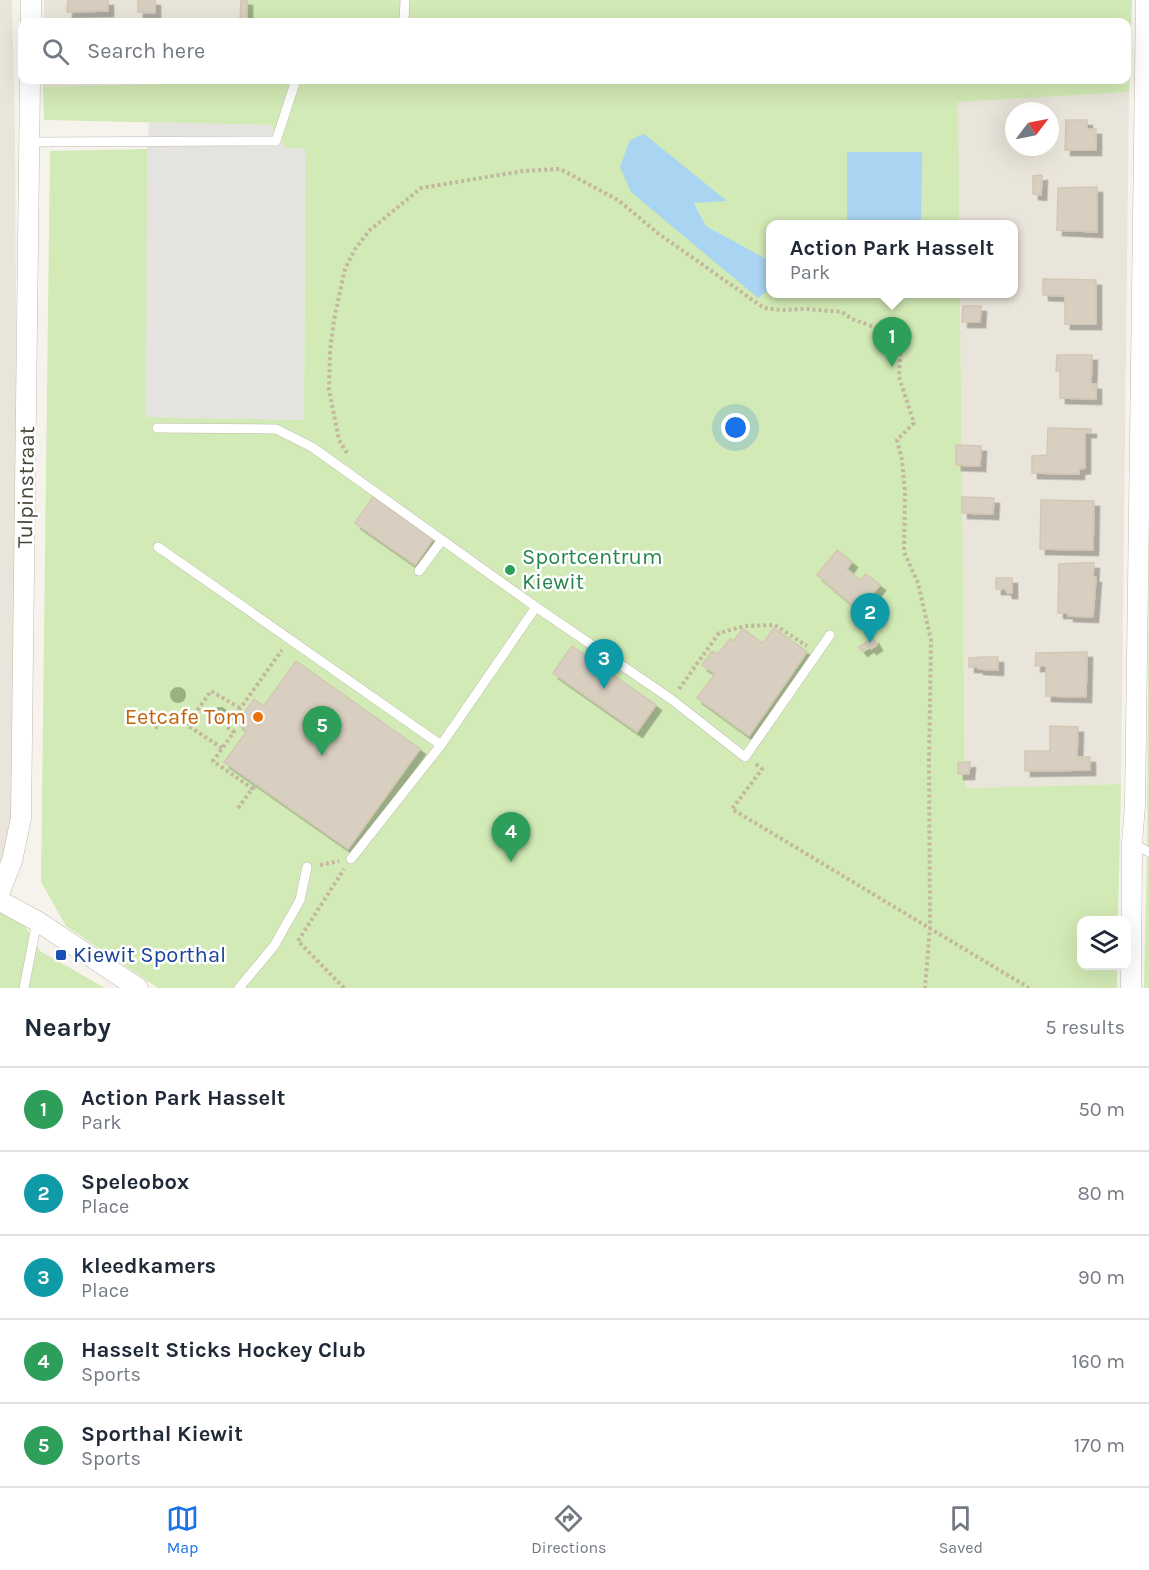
<!DOCTYPE html>
<html lang="en">
<head>
<meta charset="utf-8">
<style>
	:root { --surface:#fff; --page:#f2f2f3; --text:#1f2937; --muted:#747a83; --line:#e0e1e3; --accent:#1a73e8 }
	body { margin:0; font-family:Karla,sans-serif; background:var(--page); color:var(--text) }
	.controls { position:absolute; right:18px; bottom:18px; display:grid; overflow:hidden; border-radius:12px; box-shadow:0 6px 24px #0002 }
	.controls button { width:54px; height:54px; display:grid; place-items:center; padding:0; border:0; border-bottom:2px solid var(--line); background:var(--surface); color:var(--text); font:30px sans-serif }
	.compass { position:absolute; left:1005px; top:102px; width:54px; height:54px; border-radius:50%; background:var(--surface); box-shadow:0 6px 24px #0002; rotate:58deg }
	.you { position:absolute; left:736px; top:428px; width:21px; height:21px; margin:-15px; border:4px solid #fff; border-radius:50%; background:#1a73e8; box-shadow:0 0 0 9px #1a73e833 }
	.badge { display:grid; place-items:center; width:39px; height:39px; border-radius:50%; background:var(--accent); color:#fff; font-size:20px; font-weight:700 }
	.pin { position:absolute; translate:-50% -50px; filter:drop-shadow(0 2px 3px #0008) }
	.pin::after { content:''; position:absolute; top:32px; width:21px; height:18px; background:inherit; clip-path:polygon(0 0,100% 0,50% 100%) }
	.popup { position:absolute; left:766px; top:220px; width:252px; height:78px; box-sizing:border-box; display:grid; place-content:center; border-radius:12px; background:var(--surface); filter:drop-shadow(0 2px 4px #0005); font-size:20px; white-space:nowrap; color:var(--muted) }
	.popup b { font-size:22px; color:var(--text) }
	.popup::after { content:''; position:absolute; left:50%; top:100%; margin-left:-12px; border:12px solid transparent; border-top-color:var(--surface) }
	.list { margin:0; padding:0; list-style:none }
	h2 { display:flex; justify-content:space-between; align-items:center; height:78px; margin:0; padding:0 24px; font-size:26px }
	h2 small { font-size:20px; font-weight:400; color:var(--muted) }
	.list li { display:grid; grid-template-columns:39px 1fr auto; gap:18px; align-items:center; box-sizing:border-box; height:84px; padding:0 24px; border-top:2px solid var(--line) }
	.list b { display:block; font-size:22px; white-space:nowrap }
	.list p { margin:0; font-size:20px; white-space:nowrap; color:var(--muted) }
	.list em { font-size:20px; font-style:normal; color:var(--muted) }
	.icon { flex:none; width:33px; height:33px; fill:none; stroke:currentColor; stroke-width:2; stroke-linecap:round; stroke-linejoin:round }
	.map { position:relative; flex:none; width:1149px; height:988px; overflow:hidden }
	.search { position:absolute; background:var(--surface); box-shadow:0 6px 24px #0002; left:18px; right:18px; top:18px; height:66px; display:flex; align-items:center; gap:15px; box-sizing:border-box; padding:0 21px; border-radius:12px; color:var(--muted); font-size:22px }
	.sheet { height:498px; background:var(--surface) }
	nav { display:flex; justify-content:space-around; align-items:center; box-sizing:border-box; height:84px; border-top:2px solid var(--line); background:var(--surface); font-size:16px; color:var(--muted) }
	nav a { display:grid; justify-items:center; gap:3px }
	nav .on { color:var(--accent) }
	.map>svg:first-child { display:block }
	.residential { fill:#eae5da; fill-rule:evenodd }
	.green { fill:#d2eab5; fill-rule:evenodd }
	.parking { fill:#e5e3e0 }
	.water { fill:#a9d4f2 }
	.building { fill:#d8cfc1; stroke:#d3c7b4; stroke-width:1.5; filter:url(#shadow) }
	.lines { fill:none; stroke-linecap:round; stroke-linejoin:round }
	.service-casing { stroke:#c2bbae; stroke-width:10 }
	.minor-casing { stroke:#c2bbae; stroke-width:21 }
	.path { stroke:#c4b79f; stroke-width:4; stroke-dasharray:3 3; stroke-linecap:butt }
	.service { stroke:#fff; stroke-width:9 }
	.minor { stroke:#fff; stroke-width:20 }
	.tree { fill:#97b381 }
	.leisure-dot { fill:#2e9e5b; stroke:#fff; stroke-width:2 }
	.food-dot { fill:#e8710a; stroke:#fff; stroke-width:2 }
	.transit-dot { fill:#1a4fb4; stroke:#fff; stroke-width:2 }
	.labels { text-anchor:middle; dominant-baseline:central; stroke-width:5; stroke-linejoin:round; paint-order:stroke }
	.street-label { font-size:22px; fill:#4b4439; stroke:#fff }
	.leisure-label { font-size:22px; fill:#27864d; stroke:#fff; text-anchor:start }
	.food-label { font-size:22px; fill:#c56008; stroke:#fff; text-anchor:end }
	.transit-label { font-size:22px; fill:#164399; stroke:#fff; text-anchor:start }
</style>
</head>
<body>
<div class="map">
<svg width="1149" height="988" viewBox="0 0 1149 988">
	<defs>
		<filter id="shadow"><feDropShadow dx="5.5" dy="5.5" stdDeviation="0" flood-color="#0004"/></filter>
	</defs>
	<rect width="100%" height="100%" fill="#f6f3ec"/>
	<path class="residential" d="M0 0H12L15 131 17 505 15 807 0 890Z
		M44 0H247V22H44Z
		M43 80H247V82L43 87Z
		M1129 92 1121 784 965 788 960 294H1014V224H959L957 101ZM1014 111H1050V147H1014Z"/>
	<path class="green" d="M247 0H1132L1129 92 958 102 959 224H921V153L848 152 847 224H770V294H960L965 788 1121 784 1118 920 1082 921V966H1117V988H158L66 926 41 882 50 151 147 149V417L304 420 305 149 286 148 271 125 44 120 43 87 247 82V80H1126V22H247ZM631 192 726 201 694 202 706 226 767 260Z
		M1149 544V988H1144L1147 855Z
		M0 890 11 902 40 951 105 988H0Z"/>
	<path class="parking" d="M149 122 271 125 286 148 305 149 304 420 146 417 147 149Z"/>
	<path class="water" d="M644 134 727 201 694 203 706 226 768 260 770 289 758 298 631 192 620 167 630 140Z
		M847 152H922L921 224H847Z"/>
	<path class="building" d="M68 0H108V11L67 12Z
		M138 0H155V13L138 12Z
		M241 0H247V21H240Z
		M1066 120H1087V129H1096V150H1065Z
		M1042 175 1041 195 1033 194V176Z
		M1097 187V232L1057 230 1058 188Z
		M1043 279 1096 280V324H1065V296L1043 295Z
		M963 306H981L980 322H962Z
		M1057 355H1092L1091 384H1096V399L1060 398V371H1056Z
		M1048 428 1091 429V432H1085V468L1079 469V474L1032 473V456L1047 455Z
		M956 445 981 446 980 466 956 465Z
		M373 497 433 539 415 565 355 523Z
		M962 497 994 498 993 514 962 513Z
		M1041 500 1094 501 1093 550 1040 549Z
		M837 550 852 562 847 569 860 580 866 574 880 585 863 606 856 601 852 605 817 575Z
		M1078 563H1094L1093 577H1096L1093 617 1068 616V613H1058L1059 564Z
		M996 578H1012V593H1007L1006 589H996Z
		M774 628 807 652 749 736 697 698 715 674 702 665 712 651 718 654 730 639 733 641 743 629 763 643Z
		M873 638 877 645 871 649 869 646 862 651 859 647Z
		M572 646 656 705 637 732 553 673Z
		M1087 652 1086 697 1046 696V666H1035L1036 653Z
		M978 657H998V670L978 669V667H969V658H978Z
		M296 661 420 749 348 849 224 762 247 731 237 723 254 699 264 706Z
		M1050 726 1078 727 1077 757H1090V770L1025 771V751H1050Z
		M970 762 969 774H958V763Z"/>
	<g class="lines">
		<g class="service-casing">
			<path id="service" d="M404 22 405 0
				M30 142 276 141 296 80
				M157 428 276 429 312 447 536 607 671 699 745 757 830 635
				M158 547 441 745
				M419 571 442 540
				M1132 843 1149 852
				M351 859 441 745 536 607
				M24 988 37 921
				M239 988 274 946 300 900 307 867"/>
		</g>
		<g class="minor-casing">
			<path id="minor" d="M31 22V0
				M0 891 12 861 21 818 30 80
				M0 901 37 921 138 988
				M1131 988 1132 843 1135 805 1146 0"/>
		</g>
		<path class="path" d="M347 453 339 440 329 390 330 351 334 320 345 269 355 249 370 230 421 188 523 171 560 169 618 200 659 234 764 308 782 310 806 309 842 312 852 319 896 335 901 344 899 377 914 423 897 440 902 460 905 492 904 552 918 583 931 640 929 763 930 927 925 988
			M679 689 719 633 745 626 775 625 807 646
			M155 728 175 717 187 725
			M222 748 187 725 211 691 240 708
			M756 764 762 769 732 809 1029 988
			M253 789 213 761 234 732 227 727 282 650
			M238 808 256 784
			M320 865 339 861
			M344 988 298 941 344 869"/>
		<use href="#service" class="service"/>
		<use href="#minor" class="minor"/>
	</g>
	<g class="tree">
		<circle cx="178" cy="695" r="8"/>
		<circle cx="220" cy="715" r="8"/>
	</g>
	<circle class="leisure-dot" cx="510" cy="570" r="6"/>
	<circle class="food-dot" cx="258" cy="717" r="6"/>
	<rect class="transit-dot" x="55" y="949" width="12" height="12" rx="3"/>
	<g class="labels">
		<g class="street-label">
			<text transform="translate(26 487) rotate(-89)">Tulpinstraat</text>
		</g>
		<g class="leisure-label">
			<text x="522" y="557">Sportcentrum<tspan x="522" dy="25">Kiewit</tspan></text>
		</g>
		<g class="food-label">
			<text x="246" y="717">Eetcafe Tom</text>
		</g>
		<g class="transit-label">
			<text x="73" y="955">Kiewit Sporthal</text>
		</g>
	</g>
</svg>
<div class="controls">
<button><svg class="icon" aria-label="layers" viewBox="0 0 24 24"><path d="M12 4l9 5-9 5-9-5zM3 14l9 5 9-5"/></svg></button>
</div>
<svg class="compass" viewBox="-18 -18 36 36"><path d="M0-13l5 13h-10z" fill="#e53935"/><path d="M0 13l5-13h-10z" fill="#747a83"/></svg>
<div class="you"></div>
<div class="pin badge" style="left:892px;top:367px;background:#2e9e5b">1</div>
<div class="popup"><b>Action Park Hasselt</b>Park</div>
<div class="pin badge" style="left:870px;top:643px;background:#0f9aa8">2</div>
<div class="pin badge" style="left:604px;top:689px;background:#0f9aa8">3</div>
<div class="pin badge" style="left:511px;top:862px;background:#2e9e5b">4</div>
<div class="pin badge" style="left:322px;top:756px;background:#2e9e5b">5</div>
<div class="search"><svg class="icon" aria-label="search" viewBox="0 0 24 24"><circle cx="10" cy="10" r="6"/><path d="M15 15l6 6"/></svg>Search here</div>
</div>
<section class="sheet">
<h2>Nearby<small>5 results</small></h2>
<ul class="list">
<li><span class="badge" style="background:#2e9e5b">1</span><div><b>Action Park Hasselt</b><p>Park</p></div><em>50 m</em></li>
<li><span class="badge" style="background:#0f9aa8">2</span><div><b>Speleobox</b><p>Place</p></div><em>80 m</em></li>
<li><span class="badge" style="background:#0f9aa8">3</span><div><b>kleedkamers</b><p>Place</p></div><em>90 m</em></li>
<li><span class="badge" style="background:#2e9e5b">4</span><div><b>Hasselt Sticks Hockey Club</b><p>Sports</p></div><em>160 m</em></li>
<li><span class="badge" style="background:#2e9e5b">5</span><div><b>Sporthal Kiewit</b><p>Sports</p></div><em>170 m</em></li>
</ul>
</section>
<nav>
<a class="on"><svg class="icon" aria-label="map" viewBox="0 0 24 24"><path d="M3 6l6-2 6 2 6-2v14l-6 2-6-2-6 2zM9 4v14M15 6v14"/></svg>Map</a>
<a><svg class="icon" aria-label="directions" viewBox="0 0 24 24"><path d="M12 3l9 9-9 9-9-9zM9 14v-3h6M13 9l2 2-2 2"/></svg>Directions</a>
<a><svg class="icon" aria-label="saved" viewBox="0 0 24 24"><path d="M7 4h10v16l-5-4-5 4z"/></svg>Saved</a>
</nav>
</body>
</html>
